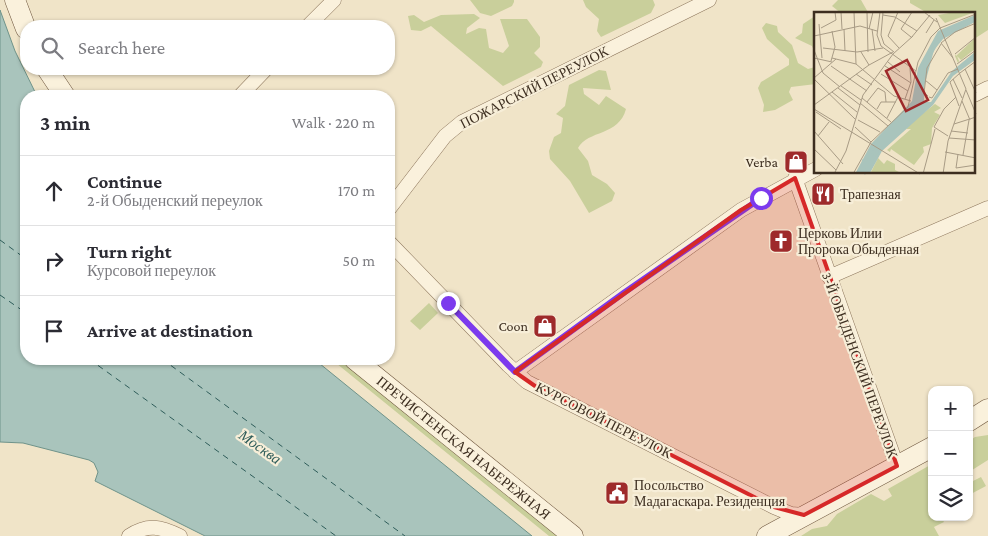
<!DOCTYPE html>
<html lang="en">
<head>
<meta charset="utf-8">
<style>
	:root { --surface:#fff; --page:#f2f2f3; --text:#2b2b33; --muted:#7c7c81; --line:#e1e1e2 }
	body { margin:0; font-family:"Crimson Pro",serif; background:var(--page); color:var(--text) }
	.controls { position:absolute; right:15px; bottom:15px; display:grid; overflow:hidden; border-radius:10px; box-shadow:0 1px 4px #0004 }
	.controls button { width:45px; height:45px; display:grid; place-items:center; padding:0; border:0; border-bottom:1px solid var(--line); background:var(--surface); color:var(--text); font:25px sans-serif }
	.stop { position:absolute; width:15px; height:15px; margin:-11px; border:4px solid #7c3aed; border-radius:50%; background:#fff }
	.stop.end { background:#7c3aed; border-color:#fff; box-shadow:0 1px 5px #0008 }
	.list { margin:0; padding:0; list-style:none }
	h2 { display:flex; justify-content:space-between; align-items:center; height:65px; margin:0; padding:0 20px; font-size:21px }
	h2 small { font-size:16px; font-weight:400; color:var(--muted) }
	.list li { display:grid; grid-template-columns:32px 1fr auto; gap:15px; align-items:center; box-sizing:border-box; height:70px; padding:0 20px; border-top:1px solid var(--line) }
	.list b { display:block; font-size:19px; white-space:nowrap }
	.list p { margin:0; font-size:16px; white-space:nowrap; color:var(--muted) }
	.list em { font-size:16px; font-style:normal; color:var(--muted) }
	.icon { flex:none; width:28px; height:28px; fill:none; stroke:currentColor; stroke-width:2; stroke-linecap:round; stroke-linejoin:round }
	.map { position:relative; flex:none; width:988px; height:536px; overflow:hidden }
	.search { position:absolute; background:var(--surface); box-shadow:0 1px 4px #0004; left:20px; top:20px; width:375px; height:55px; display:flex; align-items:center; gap:12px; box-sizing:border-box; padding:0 18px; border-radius:20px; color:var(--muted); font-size:19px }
	.panel { position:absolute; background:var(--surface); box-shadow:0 1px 4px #0004; left:20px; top:90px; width:375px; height:275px; border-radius:20px }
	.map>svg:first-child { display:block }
	.green { fill:#c9cf9b }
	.water { fill:#a9c4bc; stroke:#6f938a }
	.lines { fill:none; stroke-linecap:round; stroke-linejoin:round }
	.ferry { stroke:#2f5d5a; stroke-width:1; stroke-dasharray:6 5; stroke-linecap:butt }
	.minor-casing { stroke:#8d765c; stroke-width:15 }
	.secondary-casing { stroke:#6f573f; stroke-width:21 }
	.minor { stroke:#faf1dc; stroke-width:14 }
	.secondary { stroke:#faf1dc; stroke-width:20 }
	.route { stroke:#7c3aed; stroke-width:6 }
	.marked { fill:#d62828; fill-opacity:0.2; stroke:#d62828; stroke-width:4; stroke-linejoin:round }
	.labels { text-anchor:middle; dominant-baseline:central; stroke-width:4.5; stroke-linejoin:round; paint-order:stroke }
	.street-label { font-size:14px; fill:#3d2e20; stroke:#f7eed8 }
	.poi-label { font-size:14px; fill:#3d2e20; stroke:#f7eed8; text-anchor:start }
	.water-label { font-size:15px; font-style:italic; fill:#2f5d5a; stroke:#f7eed8 }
	.inset-river { fill:none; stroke:#a9c4bc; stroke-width:2.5 }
	.inset-road { fill:none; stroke:#a89b85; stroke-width:1 }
	.view { fill:#9e2a2b; fill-opacity:0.15; stroke:#9e2a2b; stroke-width:2.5 }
	.inset-edge { fill:none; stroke:#3d2e20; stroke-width:2.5 }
</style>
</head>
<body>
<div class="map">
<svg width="988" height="536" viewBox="0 0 988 536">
	<rect width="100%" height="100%" fill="#f0e4c8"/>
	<path class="green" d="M470 0H514V2L512 6 491 16 480 13Z
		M583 0H653L655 5 651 13 601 37 597 31 599 19 586 7Z
		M838 0H861L869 14H842L832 6Z
		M910 0H988V30L974 39V14H929L910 3Z
		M474 14 480 18 467 28 466 34 479 28 486 29 489 48 503 53 509 46 500 19H527L540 37V47L534 53 543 62 541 67 503 86 431 26 421 31 411 30 408 16 414 15 424 22 441 15Z
		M815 16V53L812 46 795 38 802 33 803 24Z
		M766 23 777 26 778 32 792 45 798 63 808 69 815 67 816 84 791 87 789 92 793 100 775 110 763 112 764 105 758 88 761 82 789 65V59L767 39 762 28Z
		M599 70 606 71 611 90 583 88 584 94 599 105 606 96 626 109C619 136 588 130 578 148L588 161 592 175 607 184 615 193 612 201 589 213 570 181 550 159 549 151 554 137 561 133 563 118 556 114 565 106 569 85Z
		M429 303 438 313 420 330 410 321Z
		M331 359H341L558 536H549Z
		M988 435V460L969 472V441L975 437Z
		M932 464V517H941L944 522 934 527 939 536H801L812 529 827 526 837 514 871 494 884 501 892 496 888 489Z
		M981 477 986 486 969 495V483Z"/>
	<path class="water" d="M0 10 15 51 37 96H26V359H314L532 536H205L95 481 98 472 94 463 89 460 23 443 0 442Z"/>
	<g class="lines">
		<path class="ferry" d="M0 240 26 259
			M0 295 26 313
			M89 359 336 536
			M162 359 405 536"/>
		<g class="minor-casing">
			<path id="minor" d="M308 26 334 0
				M974 95 988 88
				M240 96 266 69
				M795 178 897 466
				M389 209 445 136 462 122 709 0
				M389 242 508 365 527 382 774 507 791 514 804 515
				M829 277 988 208
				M515 372 741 210 816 169
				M129 536C148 523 161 527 180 536"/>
		</g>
		<g class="secondary-casing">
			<g id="secondary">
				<path d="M15 0 26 29"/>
				<path d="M47 69 65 96"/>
				<path id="s1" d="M354 359 573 536"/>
				<path d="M969 421 988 409"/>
				<path d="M767 536 932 447"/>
			</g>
		</g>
		<use href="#minor" class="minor"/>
		<use href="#secondary" class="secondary"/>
	</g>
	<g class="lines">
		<path class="route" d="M448 303 515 372 625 292 761 198"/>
	</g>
	<path class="marked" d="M795 178 897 466 804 515 774 507 535 386 515 372 741 210Z"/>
	<defs>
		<g id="shop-square" transform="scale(1.25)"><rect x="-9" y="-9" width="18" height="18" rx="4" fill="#9e2a2b" stroke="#f7eed8"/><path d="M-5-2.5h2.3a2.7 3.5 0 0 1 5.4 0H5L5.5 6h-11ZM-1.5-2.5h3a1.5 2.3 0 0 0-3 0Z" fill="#fff"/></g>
		<g id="restaurant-square" transform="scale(1.25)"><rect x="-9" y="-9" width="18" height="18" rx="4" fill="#9e2a2b" stroke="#f7eed8"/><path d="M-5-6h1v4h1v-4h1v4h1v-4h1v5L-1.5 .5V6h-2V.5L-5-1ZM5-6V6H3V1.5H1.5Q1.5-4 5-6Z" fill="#fff"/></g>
		<g id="church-square" transform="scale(1.25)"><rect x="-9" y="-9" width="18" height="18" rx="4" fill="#9e2a2b" stroke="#f7eed8"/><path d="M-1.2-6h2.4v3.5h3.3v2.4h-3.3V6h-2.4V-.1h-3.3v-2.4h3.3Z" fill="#fff"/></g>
		<g id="civic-square" transform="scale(1.25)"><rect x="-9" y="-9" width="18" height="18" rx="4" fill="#9e2a2b" stroke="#f7eed8"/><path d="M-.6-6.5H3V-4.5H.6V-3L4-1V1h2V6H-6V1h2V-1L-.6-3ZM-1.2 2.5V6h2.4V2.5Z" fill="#fff"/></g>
	</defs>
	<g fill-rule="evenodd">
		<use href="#shop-square" x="796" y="162"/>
		<use href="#restaurant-square" x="823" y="194"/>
		<use href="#church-square" x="781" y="241"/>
		<use href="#shop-square" x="545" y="326"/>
		<use href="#civic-square" x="617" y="493"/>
	</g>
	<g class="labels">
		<g class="street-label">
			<text transform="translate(534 87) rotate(-27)">ПОЖАРСКИЙ ПЕРЕУЛОК</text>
			<text transform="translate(860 365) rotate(70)">3-Й ОБЫДЕНСКИЙ ПЕРЕУЛОК</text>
			<text transform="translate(604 420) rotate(27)">КУРСОВОЙ ПЕРЕУЛОК</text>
			<text stroke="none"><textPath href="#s1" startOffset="141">ПРЕЧИСТЕНСКАЯ НАБЕРЕЖНАЯ</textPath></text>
		</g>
		<g class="poi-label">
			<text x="778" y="162" text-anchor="end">Verba</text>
			<text x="840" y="194">Трапезная</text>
			<text x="798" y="233">Церковь Илии<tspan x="798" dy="16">Пророка Обыденная</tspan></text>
			<text x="528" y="326" text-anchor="end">Coon</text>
			<text x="634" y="485">Посольство<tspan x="634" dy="16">Мадагаскара. Резиденция</tspan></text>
		</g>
		<g class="water-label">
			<text transform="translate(260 447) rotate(35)">Москва</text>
		</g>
	</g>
	<g transform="translate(814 12)">
		<rect width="161" height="161" fill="#f0e4c8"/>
		<path d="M141 0H161L131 11 124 3ZM161 26V37L147 48 143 44 145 49 144 51 141 44V42L142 44ZM121 92 127 96 120 100 126 103 118 116 117 132 109 135 110 140 100 153 77 137 76 140 73 138 97 117H92L103 106ZM64 146 70 152 73 148 81 152V158L87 161 56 162Z" fill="#c9cf9b"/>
		<path d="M161 3V10L129 27 120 38 110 75V90H117L138 59 161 40V48L139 64 119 93 68 139 56 161 41 162 57 132 98 89 104 56 124 19Z" fill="#a9c4bc"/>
		<path class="inset-river" d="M130 20 162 6M130 21 162 7M64 134 100 100 108 55 127 23M66 135 103 97 110 55 127 24M48 149 55 147 61 138M50 162 64 138"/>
		<path class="inset-road" d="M27 0 28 17M40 0 42 52M53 0 54 40M66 0 63 23 67 34 102 59M69 0 67 23 70 32 80 40M84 0 74 24 85 36M110 0 123 10M69 3 81 5 103 19M122 6 152 77 134 129 129 162M5 12 8 46M7 16 22 8 21 0M30 17 31 39M55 17 59 0M58 17 61 39M112 21 120 8M0 24 46 14 63 19M97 25 87 17 98 0M97 26 116 3M9 36 43 40 69 36M0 38 9 61 26 75M47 40 55 53M141 42 162 25M0 46 18 50M18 46 42 52 80 84 97 89M139 46 127 31 141 20 162 11M17 49 21 35 18 19M74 50 86 60M143 52 162 38M17 54 53 79M71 54 97 71M151 57 162 81M146 61 162 49M42 62 58 73M67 62 94 79M0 66 22 47M0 67 41 107M139 67 148 86M111 68 123 78M27 74 47 88M24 76 46 93M64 76 71 80 72 90M152 78 162 102M18 80 43 100M114 84 110 81 113 56 127 32M115 85 118 86 134 61 144 57M48 86 77 110M91 87 97 70 96 56M148 89 156 108M53 90 64 76M46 91 74 114M0 93 55 53 79 40M145 94 136 70 146 61M0 97 106 162M63 97 67 90H82M2 100 27 117M73 106 84 85M44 108 66 120M140 112 162 105M41 115 57 130M0 119 29 152M137 119 154 121M4 124 15 110M134 124 120 115 130 97 142 85M135 126 162 128M0 137 22 158M131 140 162 146M144 142 142 156 162 153M149 143 155 108M20 162 32 139 49 83 79 42 99 24M39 162 57 130 94 95 104 50 117 25 126 16 162 2M109 162 121 117"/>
		<path class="view" d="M93 48 114 88 92 99 72 59Z"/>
		<rect width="161" height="161" class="inset-edge"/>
	</g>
</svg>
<div class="controls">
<button>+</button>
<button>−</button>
<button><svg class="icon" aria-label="layers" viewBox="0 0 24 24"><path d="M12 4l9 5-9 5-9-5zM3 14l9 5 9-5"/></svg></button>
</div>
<div class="stop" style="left:761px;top:198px"></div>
<div class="stop end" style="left:448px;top:303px"></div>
<div class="search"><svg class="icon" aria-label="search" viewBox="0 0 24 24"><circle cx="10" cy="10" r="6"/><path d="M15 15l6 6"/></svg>Search here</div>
<section class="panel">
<h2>3 min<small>Walk · 220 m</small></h2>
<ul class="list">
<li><svg class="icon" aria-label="ahead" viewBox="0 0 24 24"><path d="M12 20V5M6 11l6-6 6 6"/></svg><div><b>Continue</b><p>2-й Обыденский переулок</p></div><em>170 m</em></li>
<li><svg class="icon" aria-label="right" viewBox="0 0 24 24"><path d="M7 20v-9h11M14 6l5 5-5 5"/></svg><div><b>Turn right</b><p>Курсовой переулок</p></div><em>50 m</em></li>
<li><svg class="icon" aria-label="arrive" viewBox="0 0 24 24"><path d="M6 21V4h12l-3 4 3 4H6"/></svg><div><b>Arrive at destination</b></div></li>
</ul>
</section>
</div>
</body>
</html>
